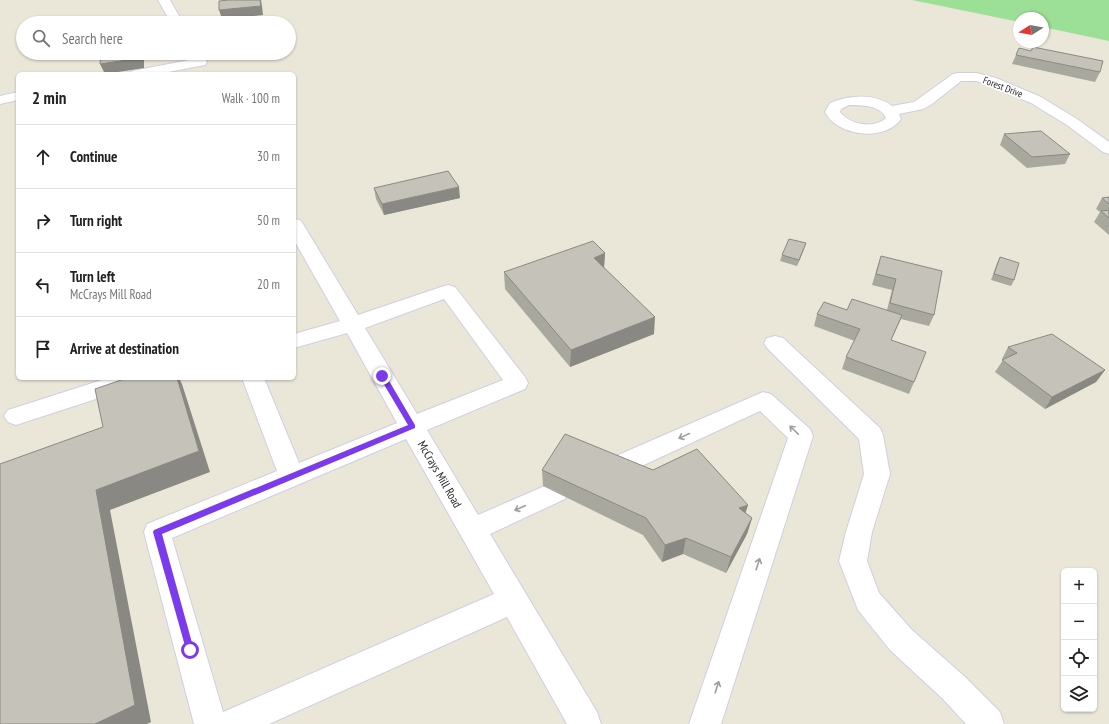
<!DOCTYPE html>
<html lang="en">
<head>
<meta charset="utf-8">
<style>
	:root { --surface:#fff; --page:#f2f2f2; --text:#222; --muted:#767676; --line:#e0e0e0 }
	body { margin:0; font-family:"PT Sans Narrow",sans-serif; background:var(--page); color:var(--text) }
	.controls { position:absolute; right:12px; bottom:12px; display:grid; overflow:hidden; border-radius:6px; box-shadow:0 1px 3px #0004 }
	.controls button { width:36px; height:36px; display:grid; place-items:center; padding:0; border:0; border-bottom:1px solid var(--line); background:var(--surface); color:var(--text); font:20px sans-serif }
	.compass { position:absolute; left:1013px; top:12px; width:36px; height:36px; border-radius:50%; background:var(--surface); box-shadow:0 1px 3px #0004; rotate:259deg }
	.stop { position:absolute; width:12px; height:12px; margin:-9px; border:3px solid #7c3aed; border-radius:50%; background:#fff }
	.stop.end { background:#7c3aed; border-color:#fff; box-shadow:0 1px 4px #0008 }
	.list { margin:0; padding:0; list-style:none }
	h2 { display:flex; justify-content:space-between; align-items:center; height:52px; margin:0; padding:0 16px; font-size:17px }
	h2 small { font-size:13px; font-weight:400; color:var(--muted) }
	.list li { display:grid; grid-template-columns:26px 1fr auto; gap:12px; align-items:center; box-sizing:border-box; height:64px; padding:0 16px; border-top:1px solid var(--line) }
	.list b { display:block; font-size:15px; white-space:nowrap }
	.list p { margin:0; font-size:13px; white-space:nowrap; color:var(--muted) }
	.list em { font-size:13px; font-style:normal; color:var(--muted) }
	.icon { flex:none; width:22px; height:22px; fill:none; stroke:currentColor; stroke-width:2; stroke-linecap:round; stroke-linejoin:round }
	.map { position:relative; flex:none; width:1109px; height:724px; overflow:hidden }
	.search { position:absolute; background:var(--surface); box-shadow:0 1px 3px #0004; left:16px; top:16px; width:280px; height:44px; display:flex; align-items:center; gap:10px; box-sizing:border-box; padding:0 14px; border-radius:22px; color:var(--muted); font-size:15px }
	.panel { position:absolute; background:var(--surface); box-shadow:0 1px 3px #0004; left:16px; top:72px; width:280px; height:308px; border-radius:6px }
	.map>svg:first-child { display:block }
	.green { fill:#9cdf96 }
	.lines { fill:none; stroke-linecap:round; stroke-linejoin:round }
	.minor-casing { stroke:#d0cee0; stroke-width:2 }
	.minor { fill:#fff; fill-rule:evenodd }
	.wall { fill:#a9a89f }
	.shaded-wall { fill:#8a8882 }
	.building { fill:#c5c3b9; stroke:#8a8882 }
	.oneway { stroke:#9e9e9e }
	.route { fill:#7c3aed }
	.labels { text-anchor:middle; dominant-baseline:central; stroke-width:3.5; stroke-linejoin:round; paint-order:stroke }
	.far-street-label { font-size:10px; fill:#272727; stroke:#fff }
	.street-label { font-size:12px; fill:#272727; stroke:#fff }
</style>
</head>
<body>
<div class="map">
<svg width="1109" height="724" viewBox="0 0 1109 724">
	<rect width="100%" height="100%" fill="#eae7d9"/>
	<path class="green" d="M912 0H1109V41L1043 27V18H1019V22Z"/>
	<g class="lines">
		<g class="minor-casing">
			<path id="minor" d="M158 0H170L183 23H171Z
				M200 58 205 59 207 62 205 65 158 74H130L132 71 137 70Z
				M958 73H976L996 78 1041 97 1077 119 1109 142V154L1103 152 1067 125 1031 103 986 84 976 81H961L932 104 923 109 899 114 901 119C887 139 851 137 833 122 830 120 827 115 825 112L830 103C850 95 874 93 892 106L914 102 953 74ZM849 105C862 105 880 105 886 118 874 129 850 125 840 112L841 109Z
				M18 92V100L0 104V96Z
				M294 219 300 220 303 224 358 315 441 287 448 285 455 287 525 377 528 383 525 389 427 430 478 515 547 485 556 481 565 485 569 492 565 499 490 534 597 712 601 724H567L507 617 269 724H194L144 532 147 524 277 471 242 378H264L299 463 397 423 347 333 294 348V334L340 321 294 240ZM444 299 503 380 417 414 365 328ZM406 439 494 594 223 712 172 538Z
				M775 336 783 338 880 428 883 435 890 474 872 532 867 561 879 593 912 630 965 677 1000 712 1004 724H966L943 699 890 650 858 610 839 561 846 532 864 474 859 439 767 348 764 343 767 338Z
				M108 378H145L142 384 16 425 8 422 4 416 8 410Z
				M763 392 771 394 810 429 813 436 721 724H689L788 438 760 411 618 477 609 480 600 477 596 470 600 463Z"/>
		</g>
		<use href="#minor" class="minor"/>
	</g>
	<path class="wall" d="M1016 55 1100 72 1095 82 1012 64Z
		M1004 134 1070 154 1065 164 1027 168 1000 145Z
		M374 188 460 198 384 215 376 199Z
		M1109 197V235L1094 222 1100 212 1096 209 1102 198Z
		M804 249 797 266 780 261 782 255Z
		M605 253 604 267 654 334 570 367 505 289 504 272Z
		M881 256 934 315 929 326 901 319 891 340 914 382 909 394 842 369 846 357 855 341 814 326 817 314 847 310H887L892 290 872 285 877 268Z
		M1000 257 1014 280 1011 286 991 280 997 263Z
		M1008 347 1105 370 1096 382 1045 409 995 372 1003 360 1002 359Z
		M542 470 746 513 752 518 747 534 726 573 683 554 662 562 643 535 543 486Z"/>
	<path class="shaded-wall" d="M261 0 262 6 263 15 222 19 219 10Z
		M141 53H142L144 58V68L105 74 100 64Z
		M459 187 460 198 384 215 382 204Z
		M806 243 804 249 797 266 799 260Z
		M605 253 604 269 594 258Z
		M655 317 654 334 570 367 571 350Z
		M1105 370 1096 382 1045 409 1052 397Z
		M177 378H179L182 384 210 472 110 510 151 722 147 724H95L96 490Z
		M748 505 743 521 739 508Z
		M752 518 747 534 726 573 731 557Z
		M686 538 683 554 662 562 665 545Z"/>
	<path class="building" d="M229 0H260L261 6 219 10V1Z
		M1033 47 1103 61 1100 72 1016 55 1019 48 1031 51Z
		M101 53H141V58L100 64Z
		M1041 131 1070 154 1032 157 1004 134Z
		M448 171 459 187 382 204 374 188Z
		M1109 197V204L1102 198Z
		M1109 210V218L1101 211Z
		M789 239 806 243 799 260 782 255Z
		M593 241 605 253 594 258 655 317 571 350 504 272Z
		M881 256 942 271 934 315 890 303 896 279 876 274Z
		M1000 257 1019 263 1014 280 994 274Z
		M852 299 902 315 891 340 926 352 914 382 846 357 860 329 817 314 824 302 847 310Z
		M1052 334 1105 370 1052 397 1002 360 1017 353 1008 347Z
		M127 378H177L199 451 96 490 135 705 95 724H0V464L103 427 95 389Z
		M565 434 653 470 697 449 748 505 739 508 752 518 731 557 686 538 665 545 646 518 542 470Z"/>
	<defs><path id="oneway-shaft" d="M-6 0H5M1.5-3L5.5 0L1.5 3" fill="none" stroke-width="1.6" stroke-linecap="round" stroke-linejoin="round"/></defs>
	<g class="oneway">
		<use href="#oneway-shaft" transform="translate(794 430) rotate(-136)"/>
		<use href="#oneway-shaft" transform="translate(684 436) rotate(155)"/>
		<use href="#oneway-shaft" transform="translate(520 508) rotate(156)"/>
		<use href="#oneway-shaft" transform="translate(758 564) rotate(-72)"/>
		<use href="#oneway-shaft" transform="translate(717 687) rotate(-72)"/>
	</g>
	<path class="route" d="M382 373 385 374 415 425V428L162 534 194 650 193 653 190 655 187 653 153 532 154 530 408 425 379 376Z"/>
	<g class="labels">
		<g class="far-street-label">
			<text transform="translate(1003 87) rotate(21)">Forest Drive</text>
		</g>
		<g class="street-label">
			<text transform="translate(440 474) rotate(60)">McCrays Mill Road</text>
		</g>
	</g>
</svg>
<div class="controls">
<button>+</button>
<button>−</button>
<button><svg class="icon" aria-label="locate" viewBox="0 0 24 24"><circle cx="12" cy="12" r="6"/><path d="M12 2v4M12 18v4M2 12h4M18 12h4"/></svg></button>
<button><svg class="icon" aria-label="layers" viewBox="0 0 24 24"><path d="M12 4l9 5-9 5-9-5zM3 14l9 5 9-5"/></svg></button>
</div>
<svg class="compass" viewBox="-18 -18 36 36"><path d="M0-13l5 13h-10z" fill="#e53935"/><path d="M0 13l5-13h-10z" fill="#767676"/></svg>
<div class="stop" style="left:190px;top:650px"></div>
<div class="stop end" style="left:382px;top:376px"></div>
<div class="search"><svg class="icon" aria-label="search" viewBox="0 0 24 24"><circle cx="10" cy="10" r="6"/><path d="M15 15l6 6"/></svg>Search here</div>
<section class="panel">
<h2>2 min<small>Walk · 100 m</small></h2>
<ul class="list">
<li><svg class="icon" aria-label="ahead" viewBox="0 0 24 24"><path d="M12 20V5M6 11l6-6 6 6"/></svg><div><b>Continue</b></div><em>30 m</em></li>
<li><svg class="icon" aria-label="right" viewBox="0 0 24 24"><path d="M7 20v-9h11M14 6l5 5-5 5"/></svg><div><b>Turn right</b></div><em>50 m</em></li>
<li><svg class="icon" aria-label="left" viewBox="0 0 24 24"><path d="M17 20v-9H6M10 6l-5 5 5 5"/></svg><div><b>Turn left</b><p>McCrays Mill Road</p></div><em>20 m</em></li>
<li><svg class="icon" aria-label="arrive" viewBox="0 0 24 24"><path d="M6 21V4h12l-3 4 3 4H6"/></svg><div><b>Arrive at destination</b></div></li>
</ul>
</section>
</div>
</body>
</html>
